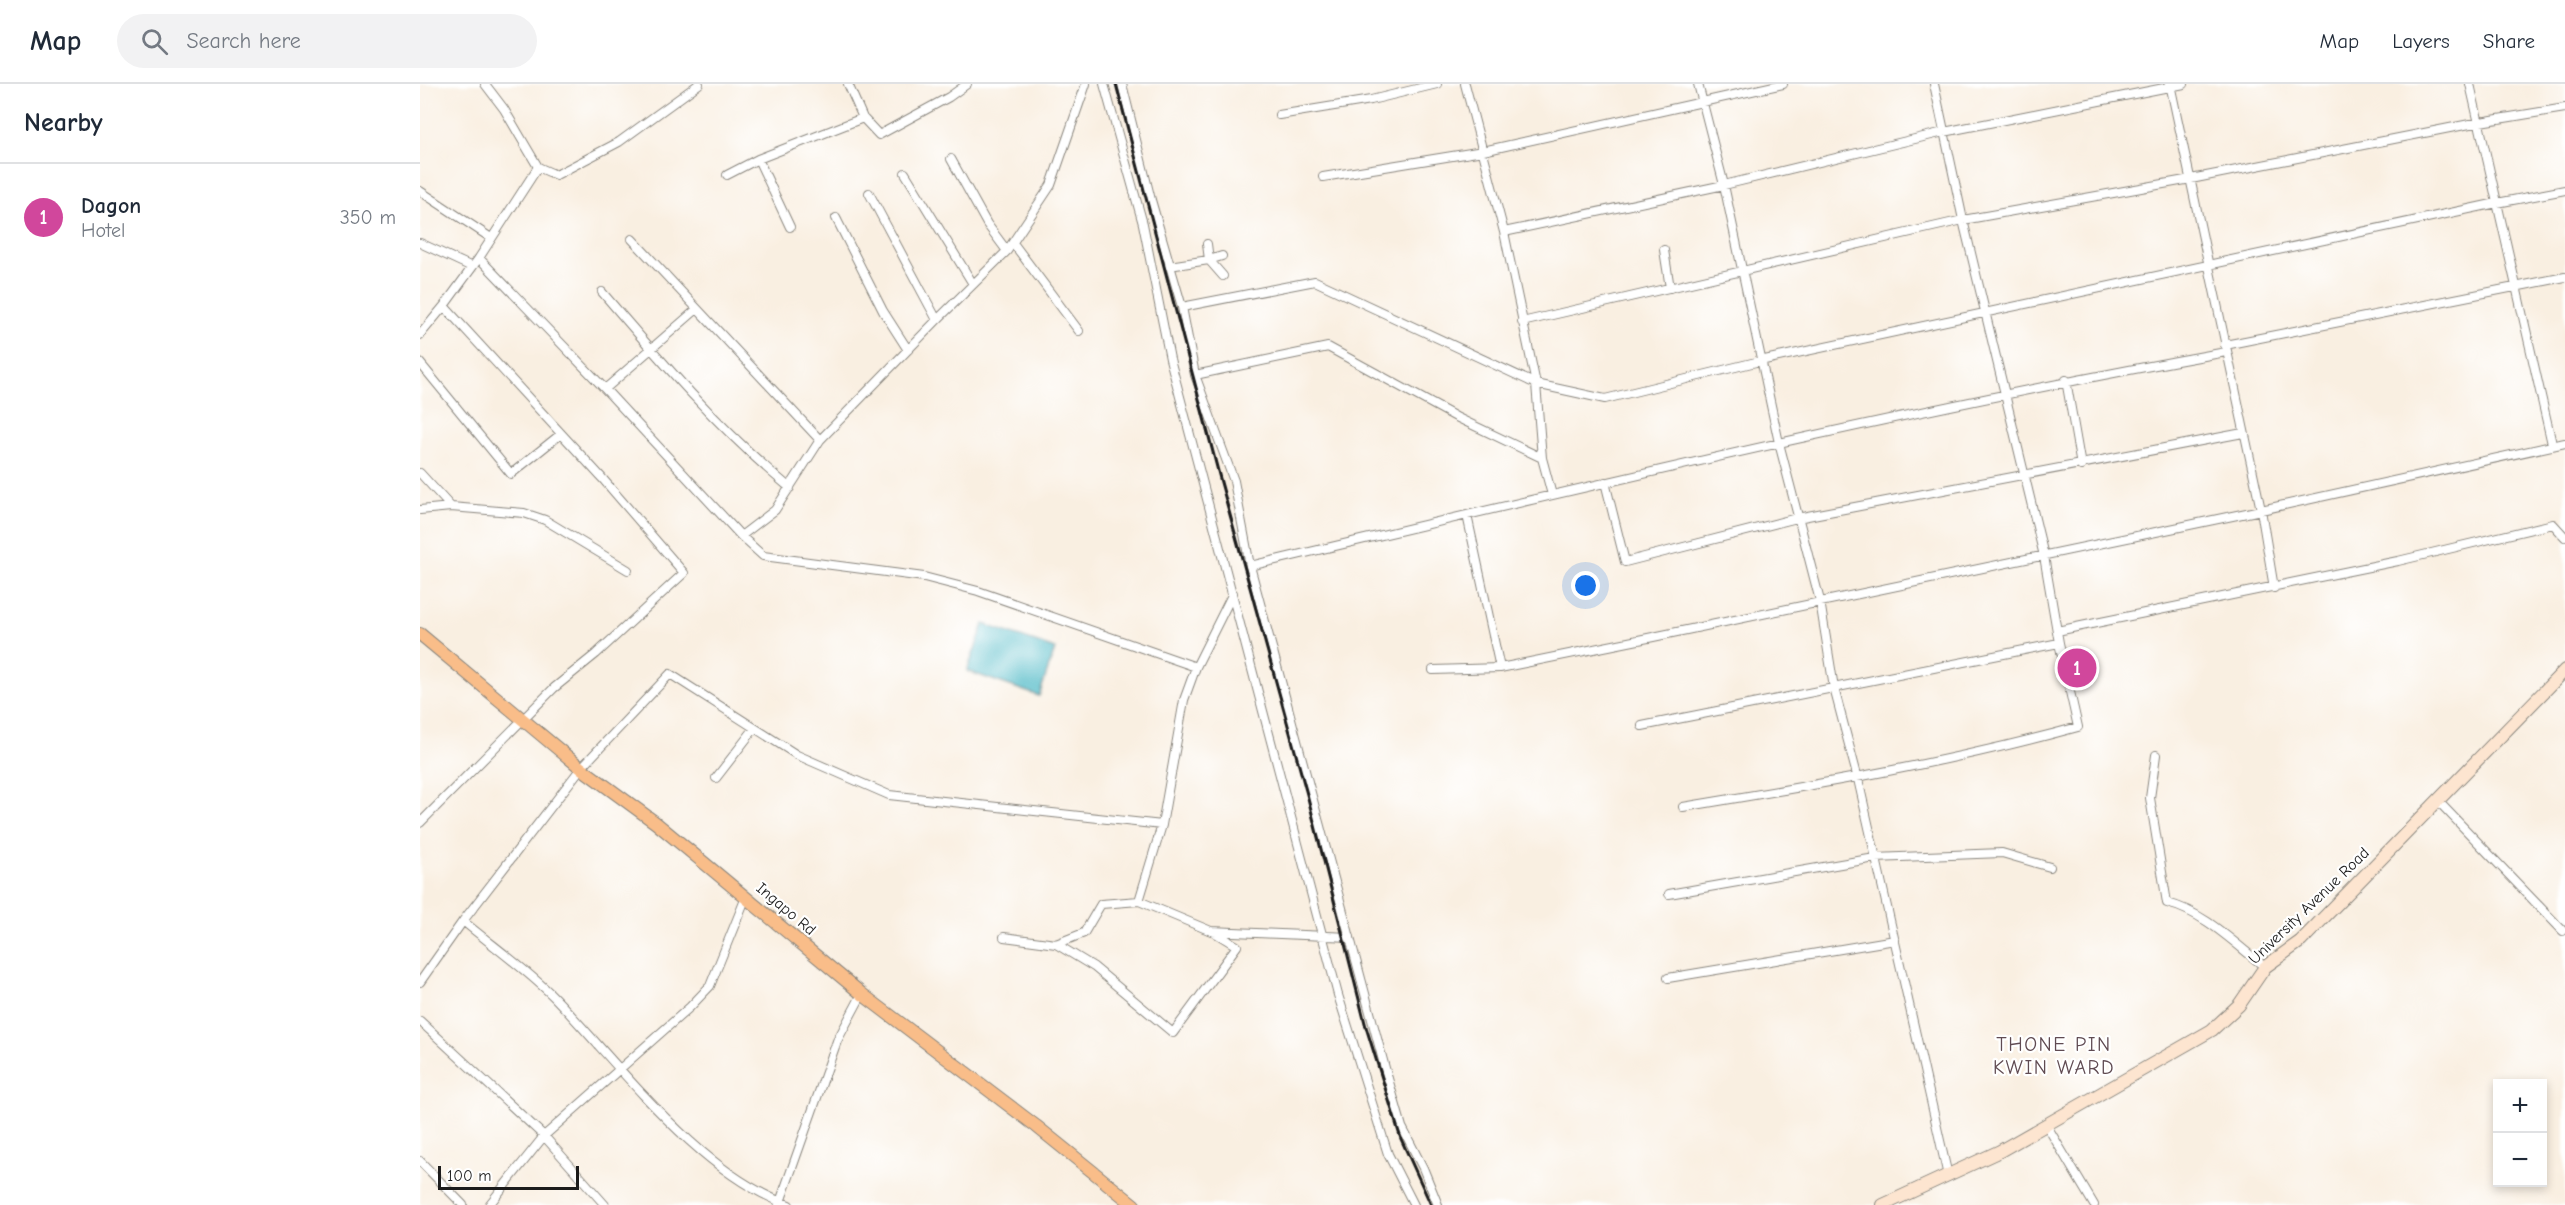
<!DOCTYPE html>
<html lang="en">
<head>
<meta charset="utf-8">
<style>
	:root { --surface:#fff; --page:#f2f2f3; --text:#1f2937; --muted:#747a83; --line:#e0e1e3; --accent:#d1495b }
	body { margin:0; font-family:"Comic Neue",sans-serif; background:var(--page); color:var(--text) }
	.controls { position:absolute; right:18px; bottom:18px; display:grid; overflow:hidden; border-radius:0px; box-shadow:0 3px 9px #0003 }
	.controls button { width:54px; height:54px; display:grid; place-items:center; padding:0; border:0; border-bottom:2px solid var(--line); background:var(--surface); color:var(--text); font:30px sans-serif }
	.scale { position:absolute; left:18px; bottom:15px; width:141px; box-sizing:border-box; padding-left:6px; border:3px solid #1c1c1c; border-top:0; font-size:16px; line-height:21px; white-space:nowrap; color:#1c1c1c; -webkit-text-stroke:4px #fff; paint-order:stroke }
	.you { position:absolute; left:1166px; top:502px; width:21px; height:21px; margin:-15px; border:4px solid #fff; border-radius:50%; background:#1a73e8; box-shadow:0 0 0 9px #1a73e833 }
	.badge { display:grid; place-items:center; width:39px; height:39px; border-radius:50%; background:var(--accent); color:#fff; font-size:20px; font-weight:700 }
	.pin { position:absolute; translate:-50% -50%; border:3px solid #fff; box-shadow:0 2px 6px #0006 }
	.list { margin:0; padding:0; list-style:none }
	h2 { display:flex; justify-content:space-between; align-items:center; height:78px; margin:0; padding:0 24px; font-size:26px }
	h2 small { font-size:20px; font-weight:400; color:var(--muted) }
	.list li { display:grid; grid-template-columns:39px 1fr auto; gap:18px; align-items:center; box-sizing:border-box; height:108px; padding:0 24px; border-top:2px solid var(--line) }
	.list b { display:block; font-size:22px; white-space:nowrap }
	.list p { margin:0; font-size:20px; white-space:nowrap; color:var(--muted) }
	.list em { font-size:20px; font-style:normal; color:var(--muted) }
	.icon { flex:none; width:33px; height:33px; fill:none; stroke:currentColor; stroke-width:2; stroke-linecap:round; stroke-linejoin:round }
	.map { position:relative; flex:none; width:2145px; height:1121px; overflow:hidden }
	header { display:flex; align-items:center; gap:36px; box-sizing:border-box; height:84px; padding:0 30px; background:var(--surface); border-bottom:2px solid var(--line) }
	header strong { font-size:28px }
	nav { display:flex; gap:33px; margin-inline-start:auto; font-size:21px }
	.search { width:420px; height:54px; background:var(--page); display:flex; align-items:center; gap:15px; box-sizing:border-box; padding:0 21px; border-radius:33px; color:var(--muted); font-size:22px }
	main { display:flex }
	aside { flex:1; background:var(--surface) }
	.map>svg:first-child { display:block }
	.water { fill:#4bb8c5; stroke:#346a70; stroke-width:1.5 }
	.lines { fill:none; stroke-linecap:round; stroke-linejoin:round }
	.minor-casing { stroke:#8a867e; stroke-width:10 }
	.secondary-casing { stroke:#8a867e; stroke-width:14 }
	.primary-casing { stroke:#8a867e; stroke-width:14 }
	.minor { stroke:#fff; stroke-width:8 }
	.secondary { stroke:#fde5d0; stroke-width:12 }
	.primary { stroke:#f9bd89; stroke-width:12 }
	.rail { stroke:#1c1c1c; stroke-width:3 }
	.labels { text-anchor:middle; dominant-baseline:central; stroke-width:4.5; stroke-linejoin:round; paint-order:stroke }
	.street-label { font-size:16px; fill:#1c1c1c; stroke:#fff }
	.quarter-label { font-size:20px; letter-spacing:1.5px; fill:#604b52; stroke:#fff }
</style>
</head>
<body>
<header>
<strong>Map</strong>
<div class="search"><svg class="icon" aria-label="search" viewBox="0 0 24 24"><circle cx="10" cy="10" r="6"/><path d="M15 15l6 6"/></svg>Search here</div>
<nav><a>Map</a><a>Layers</a><a>Share</a></nav>
</header>
<main>
<aside>
<h2>Nearby<small></small></h2>
<ul class="list">
<li><span class="badge" style="background:#d1479c">1</span><div><b>Dagon</b><p>Hotel</p></div><em>350 m</em></li>
</ul>
</aside>
<div class="map">
<svg width="2145" height="1121" viewBox="0 0 2145 1121">
	<rect width="100%" height="100%" fill="#fff"/>
	<filter id="ink" filterUnits="userSpaceOnUse"><feTurbulence type="fractalNoise" baseFrequency=".0167" numOctaves="2"/><feDisplacementMap in="SourceGraphic" scale="12" xChannelSelector="R" yChannelSelector="G"/><feConvolveMatrix kernelMatrix="1 2 1 2 8 2 1 2 1" color-interpolation-filters="sRGB"/></filter>
	<filter id="wash" filterUnits="userSpaceOnUse"><feTurbulence type="fractalNoise" baseFrequency=".008" numOctaves="4" result="noise"/><feDisplacementMap in="SourceGraphic" scale="24" xChannelSelector="R" yChannelSelector="G"/><feGaussianBlur stdDeviation="1.35" result="paint"/><feColorMatrix in="noise" values="0 0 0 0 0 0 0 0 0 0 0 0 0 0 0 0 0 1.4 0 .05"/><feComposite in="paint" operator="in"/></filter>
	<g filter="url(#wash)">
		<rect width="100%" height="100%" fill="#f9efe1"/>
		<path class="water" d="M564 540 635 565 619 612 547 587Z"/>
	</g>
	<g filter="url(#ink)">
		<g class="lines">
			<g class="minor-casing">
				<path id="minor" d="M428 0 443 34 459 51 529 13 547 0
					M684 0 723 140 750 275 918 911 968 1070 994 1121
					M702 0 731 116 762 223 775 291 814 397 830 482 965 984 982 1043 1003 1084 1018 1121
					M1045 0 1084 148 1116 300 1122 374 1132 411
					M1278 0 1304 101 1359 359 1400 517 1414 604 1438 695 1528 1092
					M1750 0 1841 426 1854 504
					M2050 0 2132 360
					M859 31 951 16 1017 0
					M338 75 370 143
					M531 75 567 140 587 167
					M118 83 136 91 199 58 279 0
					M485 89 553 200
					M307 91 338 75 443 34
					M903 93 1063 67 1363 0
					M0 107 71 154
					M449 109 517 236
					M416 134 463 227 488 266
					M1084 148 1304 101 1524 48 1764 0
					M212 155 400 356
					M0 159 52 183
					M593 159 659 247
					M787 160 789 176 803 192
					M1244 166 1250 204
					M59 174 185 305 321 452 343 472 504 493 558 507 776 583
					M749 182 789 176 802 172
					M182 208C241 277 300 346 370 404
					M762 223 895 197 1116 300 1185 315 1340 277 2077 119 2145 106
					M1102 238 1543 136 1771 95 2060 38 2145 24
					M0 251 24 222 59 174 118 83 84 25 65 0
					M1805 261 2145 193
					M0 279 91 390 141 350
					M775 291 908 263 1036 333 1122 374
					M1646 296 1661 382
					M185 305 277 225
					M0 389 31 423
					M1185 398 1205 478 1377 434 1823 349
					M0 426 31 423 104 429 125 436 208 486
					M1047 431 1080 584
					M321 452 355 426 400 356 517 236 587 167 631 101 666 0
					M830 482C1154 406 1478 327 1806 268
					M1637 547 1978 477 2133 440 2145 453
					M1013 586 1080 584 1233 553 1841 426 2145 359
					M1222 642 1639 559
					M1736 671 1730 714 1747 819C1784 828 1815 860 1845 883
					M296 694 334 645
					M2019 718 2143 847
					M1263 723C1396 701 1528 679 1658 643L1639 559 1624 472 1543 136 1514 0
					M0 739 134 604 176 570 264 489 182 394 24 222
					M1249 810 1455 774 1582 769 1630 783
					M719 817 742 741 764 616 776 583 813 509
					M43 837C73 862 107 886 135 914 200 981 278 1089 369 1121
					M584 853 636 860 664 849 681 820 719 817 791 847 930 853
					M636 860 674 883 753 949 817 862 794 848
					M1248 894 1475 856
					M0 898 43 837 161 684 250 590 377 671 469 711 742 741
					M0 937 124 1052 185 1121
					M1627 1042 1674 1121
					M0 1077 43 1121
					M69 1121 124 1052 270 923 290 902 326 813
					M359 1121 417 957 442 910"/>
			</g>
			<g class="secondary-casing">
				<path id="secondary" d="M1463 1121 1580 1067 1792 946 1819 921 1845 883 1881 857 2145 586"/>
			</g>
			<g class="primary-casing">
				<path id="primary" d="M0 550 161 684 236 739 442 910 616 1042 714 1121"/>
			</g>
			<use href="#minor" class="minor"/>
			<use href="#secondary" class="secondary"/>
			<use href="#primary" class="primary"/>
			<path class="rail" d="M696 0 799 391 888 714 946 943 981 1055 1011 1121"/>
		</g>
	</g>
	<g class="labels">
		<g class="street-label">
			<text transform="translate(1889 822) rotate(-44)">University Avenue Road</text>
			<text transform="translate(366 825) rotate(40)">Ingapo Rd</text>
		</g>
		<g class="quarter-label">
			<text x="1634" y="960">THONE PIN<tspan x="1634" dy="23">KWIN WARD</tspan></text>
		</g>
	</g>
</svg>
<div class="controls">
<button>+</button>
<button>−</button>
</div>
<div class="scale">100 m</div>
<div class="you"></div>
<div class="pin badge" style="left:1657px;top:584px;background:#d1479c">1</div>
</div>
</main>
</body>
</html>
